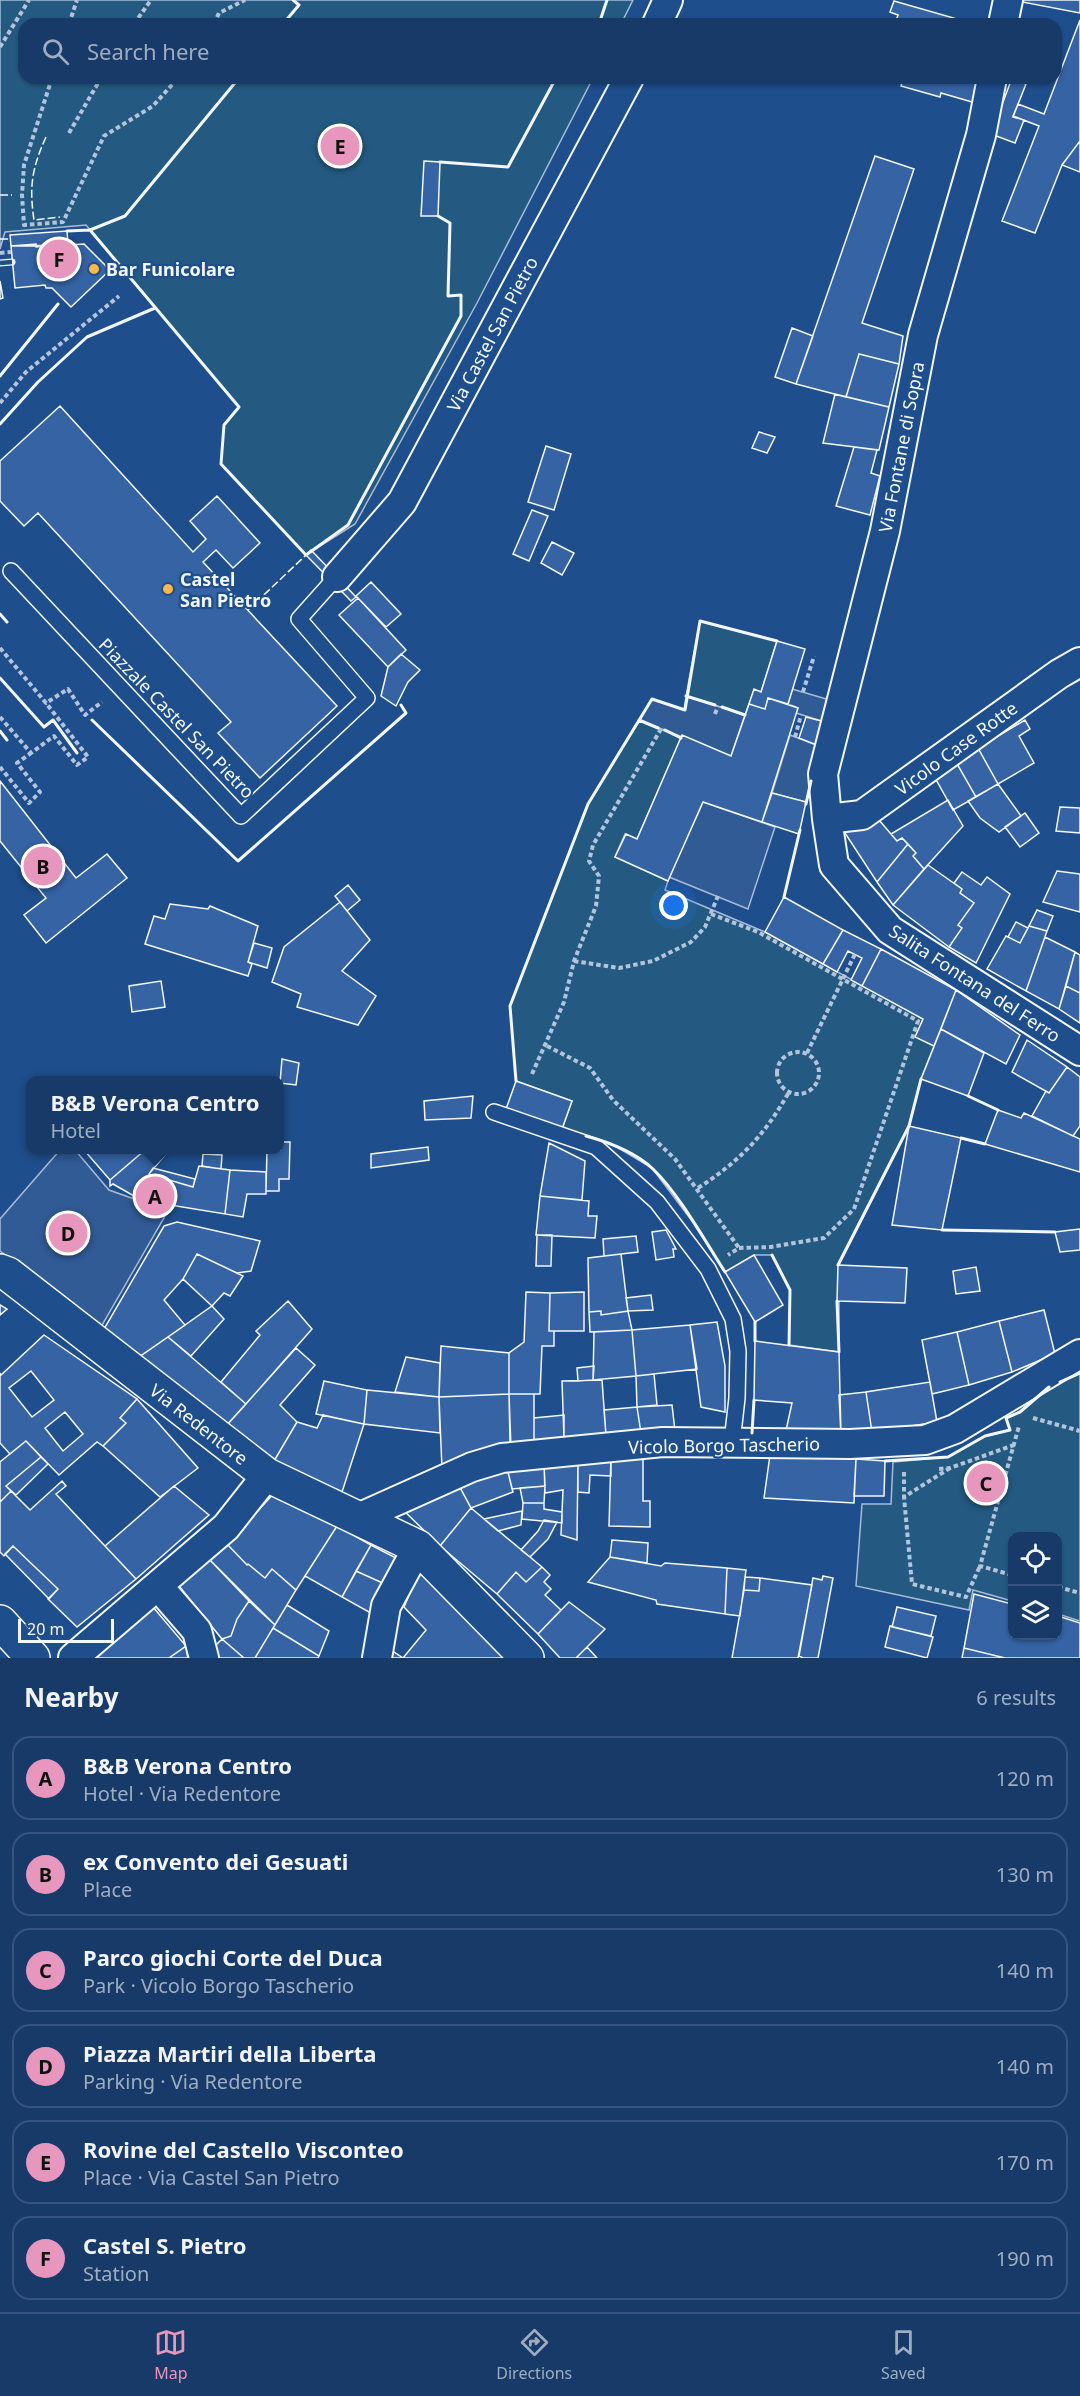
<!DOCTYPE html>
<html lang="en">
<head>
<meta charset="utf-8">
<style>
	:root { --surface:#173a69; --page:#244571; --text:#f1f3f6; --muted:#9eadc0; --line:#36547d; --accent:#e797bd }
	body { margin:0; font-family:"Noto Sans",sans-serif; background:var(--page); color:var(--text) }
	.controls { position:absolute; right:18px; bottom:18px; display:grid; overflow:hidden; border-radius:12px; box-shadow:0 2px 4px #0004 }
	.controls button { width:54px; height:54px; display:grid; place-items:center; padding:0; border:0; border-bottom:2px solid var(--line); background:var(--surface); color:var(--text); font:30px sans-serif }
	.scale { position:absolute; left:18px; bottom:15px; width:96px; box-sizing:border-box; padding-left:6px; border:3px solid #f2f6ff; border-top:0; font-size:16px; line-height:21px; white-space:nowrap; color:#f2f6ff; -webkit-text-stroke:4px #1f4e8c; paint-order:stroke }
	.you { position:absolute; left:674px; top:906px; width:21px; height:21px; margin:-15px; border:4px solid #fff; border-radius:50%; background:#1a73e8; box-shadow:0 0 0 9px #1a73e833 }
	.badge { display:grid; place-items:center; width:39px; height:39px; border-radius:50%; background:var(--accent); color:#111; font-size:20px; font-weight:700 }
	.pin { position:absolute; translate:-50% -50%; border:3px solid #fff; box-shadow:0 2px 6px #0006 }
	.popup { position:absolute; left:26px; top:1076px; width:258px; height:78px; box-sizing:border-box; display:grid; place-content:center; border-radius:12px; background:var(--surface); filter:drop-shadow(0 2px 4px #0005); font-size:20px; white-space:nowrap; color:var(--muted) }
	.popup b { font-size:22px; color:var(--text) }
	.popup::after { content:''; position:absolute; left:50%; top:100%; margin-left:-12px; border:12px solid transparent; border-top-color:var(--surface) }
	.list { margin:0; padding:0; list-style:none }
	h2 { display:flex; justify-content:space-between; align-items:center; height:78px; margin:0; padding:0 24px; font-size:26px }
	h2 small { font-size:20px; font-weight:400; color:var(--muted) }
	.list li { display:grid; grid-template-columns:39px 1fr auto; gap:18px; align-items:center; box-sizing:border-box; height:84px; margin:0 12px 12px; padding:0 12px; border:2px solid var(--line); border-radius:18px }
	.list b { display:block; font-size:22px; white-space:nowrap }
	.list p { margin:0; font-size:20px; white-space:nowrap; color:var(--muted) }
	.list em { font-size:20px; font-style:normal; color:var(--muted) }
	.icon { flex:none; width:33px; height:33px; fill:none; stroke:currentColor; stroke-width:2; stroke-linecap:round; stroke-linejoin:round }
	.map { position:relative; flex:none; width:1080px; height:1658px; overflow:hidden }
	.search { position:absolute; background:var(--surface); box-shadow:0 2px 4px #0004; left:18px; right:18px; top:18px; height:66px; display:flex; align-items:center; gap:15px; box-sizing:border-box; padding:0 21px; border-radius:18px; color:var(--muted); font-size:22px }
	.sheet { height:654px; background:var(--surface) }
	nav { display:flex; justify-content:space-around; align-items:center; box-sizing:border-box; height:84px; border-top:2px solid var(--line); background:var(--surface); font-size:16px; color:var(--muted) }
	nav a { display:grid; justify-items:center; gap:3px }
	nav .on { color:var(--accent) }
	.map>svg:first-child { display:block }
	.green { fill:#245a82; stroke:#a8bbd7; stroke-width:1.5 }
	.parking { fill:#305b95; stroke:#a8bbd7; stroke-width:1.5 }
	.building { fill:#3563a3; stroke:#f2f6ff; stroke-width:1.5; fill-rule:evenodd }
	.lines { fill:none; stroke-linecap:round; stroke-linejoin:round }
	.service-casing { stroke:#f2f6ff; stroke-width:18 }
	.minor-casing { stroke:#f2f6ff; stroke-width:32 }
	.secondary-casing { stroke:#f2f6ff; stroke-width:36 }
	.path { stroke:#b3c4dc; stroke-width:4; stroke-dasharray:4.5 3; stroke-linecap:butt }
	.service { stroke:#1f4e8c; stroke-width:15 }
	.minor { stroke:#1f4e8c; stroke-width:28 }
	.secondary { stroke:#1f4e8c; stroke-width:33 }
	.rail-casing { stroke:#f2f6ff; stroke-width:7 }
	.rail { stroke:#1f4e8c; stroke-width:4.5; stroke-dasharray:14; stroke-linecap:butt }
	.fence { stroke:#f2f6ff; stroke-width:1.5; stroke-dasharray:8 3; stroke-linecap:butt }
	.wall { stroke:#f2f6ff; stroke-width:3 }
	.poi-dot { fill:#ffb74d; stroke:#1f4e8c; stroke-width:2 }
	.labels { text-anchor:middle; dominant-baseline:central; stroke-width:4.5; stroke-linejoin:round; paint-order:stroke }
	.poi-label { font-size:18px; font-weight:bold; fill:#f2f6ff; stroke:#1f4e8c; text-anchor:start }
	.street-label { font-size:18px; fill:#f2f6ff; stroke:#1f4e8c }
</style>
</head>
<body>
<div class="map">
<svg width="1080" height="1658" viewBox="0 0 1080 1658">
	<rect width="100%" height="100%" fill="#1f4e8c"/>
	<path class="green" d="M0 0H633L621 24H24V78H593L477 303 355 524 306 555 221 464 224 425 239 407 86 225 5 232 0 249Z
		M700 621 777 641 761 692 754 690 745 715 686 696Z
		M639 720 681 738 637 839 625 834 615 857 668 881 665 890 765 932 923 1019 916 1037 934 1046 921 1079 909 1126 839 1265V1352L789 1345 790 1290 772 1255H754L725 1272 692 1221 652 1168 610 1143 562 1129 572 1101 516 1081 510 1006 588 804Z
		M1080 1373V1621L1058 1614V1536H1012V1601L973 1590 969 1610 856 1586 862 1504H891L893 1462 948 1457 985 1436 1010 1430 1006 1418 1020 1412 1053 1384Z"/>
	<path class="parking" d="M792 689 830 700 825 722 796 713 798 708 788 704Z
		M686 696 745 715 731 756 639 720 652 699 684 710Z
		M790 735 819 746 806 802 772 793Z
		M703 802 775 827 748 909 669 877Z
		M60 1150H75L109 1190 168 1211 101 1327 0 1251V1219Z"/>
	<path class="building" d="M1080 0V13L1017 1V0Z
		M894 1 957 19 956 24H895L898 15 890 12Z
		M1080 20V141L1062 165 1035 233 1002 221 1039 126 1013 116 1018 104 1044 114Z
		M903 78H987L979 104 941 93 940 97 901 86Z
		M1012 78 1026 84 1013 117 1024 120 1015 143 991 134Z
		M1080 141V172L1062 165Z
		M875 156 914 169 862 323 903 336 899 364 859 354 846 397 796 384Z
		M424 161 440 162 438 216H421Z
		M67 231 68 245 11 246 10 235Z
		M36 244V247L84 244 110 270 71 307 52 288H46L45 285 15 288 11 246Z
		M0 281 3 298 0 299Z
		M792 328 813 336 796 384 775 377Z
		M859 354 899 364 889 407 846 397Z
		M835 394 889 407 879 450 823 443Z
		M60 406 193 552 206 539 190 521 217 496 260 543 233 568 216 550 203 562 337 706 260 778 218 733 231 722 38 513 24 526 0 501V461Z
		M759 432 775 437 767 453 752 448Z
		M546 446 571 454 554 510 528 502Z
		M854 447 877 450 871 473 880 476 870 515 836 506Z
		M532 510 548 516 529 561 513 554Z
		M552 542 574 553 562 575 541 563Z
		M311 550 356 597 351 601 306 555Z
		M371 582 401 614 386 627 356 596Z
		M358 598 406 650 388 667 339 615Z
		M777 641 805 649 788 704 768 698 765 709 749 704 754 689 761 692Z
		M401 654 420 670 408 682 396 706 381 696 388 667Z
		M768 698 798 708 762 822 703 802 668 881 615 857 626 834 637 839 682 735 731 756 749 704 765 709Z
		M806 717 825 722 819 746 799 738Z
		M1025 720 1030 729 1019 736 1034 763 998 784 978 748Z
		M978 748 998 784 976 797 956 762Z
		M956 762 976 797 953 810 934 776Z
		M0 781 76 878 107 854 127 878 46 943 24 915 46 898 0 841Z
		M998 784 1021 816 999 832 980 818 968 801Z
		M772 793 806 802 799 834 762 822Z
		M948 800 963 826 924 869 913 856 916 853 902 838 897 841 891 834Z
		M1060 807 1080 808V833L1056 831Z
		M873 813 897 841 902 838 908 844 877 882 843 830Z
		M1025 813 1039 833 1020 847 1005 827Z
		M908 844 916 853 913 856 924 869 893 905 877 882Z
		M928 865 962 889 960 893 974 903 958 925 962 928 949 947 893 905Z
		M1057 871 1080 874V912L1043 902Z
		M962 872 981 885 987 877 1010 894 976 963 949 947 962 928 958 925 974 903 960 893 962 889 954 883Z
		M348 885 360 900 347 911 335 896Z
		M784 897 843 930 823 964 765 932Z
		M340 902 370 940 342 971 376 996 358 1025 297 1007 301 994 272 982 284 947Z
		M170 904 208 909 210 906 258 926 248 962 252 964 248 976 145 944 154 916 165 919Z
		M1037 910 1053 916 1047 931 1029 926Z
		M1016 922 1028 928 1020 943 1008 937Z
		M1029 926 1047 931 1026 991 987 969 1006 936 1020 943Z
		M843 930 881 949 862 986 851 980 862 958 848 951 837 972 823 964Z
		M1045 937 1075 952 1059 1009 1026 991Z
		M254 943 272 948 267 968 248 962Z
		M881 949 956 990 934 1046 915 1037 923 1019 862 986Z
		M1075 952 1080 955V993L1066 986Z
		M161 981 165 1007 132 1012 129 986Z
		M1066 986 1080 993V1023L1059 1009Z
		M956 990 1020 1035 1006 1064 941 1029Z
		M941 1029 984 1053 968 1096 921 1079Z
		M1027 1040 1067 1067 1049 1093 1012 1072Z
		M282 1059 299 1063 296 1085 280 1083Z
		M1067 1067 1080 1077V1126L1073 1136 1032 1116 1046 1091 1049 1093Z
		M516 1081 572 1101 562 1129 506 1109Z
		M473 1096 471 1118 425 1120 424 1101Z
		M998 1110 1021 1118 1024 1113 1080 1139V1172L985 1144Z
		M909 1126 961 1138 942 1230 892 1225Z
		M280 1142H290L289 1179H279V1191H266L267 1150H280Z
		M549 1143 585 1161 582 1200 540 1196Z
		M428 1147 429 1160 371 1168V1154Z
		M84 1150H145L110 1180Z
		M145 1150H169L149 1174 193 1187 199 1166 230 1170 225 1214 158 1203 134 1196 113 1184 110 1186V1180Z
		M203 1154 222 1155 221 1169 202 1166Z
		M153 1168 195 1179 193 1187 149 1174Z
		M230 1170 266 1172V1194H247L243 1217 225 1214Z
		M540 1196 589 1201 588 1216H597L595 1238 536 1235Z
		M177 1222 260 1241 251 1271 237 1273 197 1254 183 1279 164 1300 185 1325 139 1357 104 1329 164 1226Z
		M1080 1229V1250L1060 1252 1055 1232Z
		M666 1230 676 1249H673L674 1257 656 1260 652 1232Z
		M537 1235H552L551 1266H536Z
		M636 1236 638 1252 604 1256 603 1239Z
		M197 1254 243 1276 230 1296 224 1293 212 1306 183 1279Z
		M621 1254 628 1311 601 1315V1311L589 1312 588 1258Z
		M754 1255 783 1305 755 1322 725 1272Z
		M838 1265 907 1268 905 1303 837 1301Z
		M976 1267 980 1291 956 1294 953 1271Z
		M526 1292 550 1293 549 1331H554V1346H542L540 1394H509V1353L524 1342Z
		M584 1292V1331H549L550 1293Z
		M651 1295 653 1310 628 1311 626 1298Z
		M288 1301 312 1329 246 1404 221 1382 260 1335 256 1331Z
		M0 1305 7 1309 0 1315Z
		M212 1306 224 1319 191 1356 168 1337Z
		M1044 1310 1055 1354 1012 1372 999 1321Z
		M601 1311V1315L628 1311 632 1330 590 1332 589 1312Z
		M999 1321 1012 1372 969 1385 957 1332Z
		M717 1322 725 1366V1412L701 1407 690 1325Z
		M690 1325 697 1369 636 1376 632 1330Z
		M632 1330 636 1376 593 1380 594 1332Z
		M957 1332 969 1385 932 1394 922 1340Z
		M44 1335 137 1399 120 1418 126 1423 103 1446 97 1442 59 1475 26 1441 10 1454 0 1443V1373L1 1375ZM31 1371 54 1400 32 1417 9 1388ZM65 1412 83 1434 63 1451 45 1428Z
		M168 1337 246 1404 226 1426 139 1357Z
		M755 1341 839 1352 841 1436 785 1435 792 1403 754 1400Z
		M441 1346 509 1353V1394L439 1397Z
		M296 1348 315 1365 280 1405 297 1422 274 1461 226 1426Z
		M406 1357 440 1363 439 1397 395 1392Z
		M594 1366 593 1380 578 1381 577 1368Z
		M654 1374 657 1405 637 1407 636 1376Z
		M602 1380 606 1435 564 1438 562 1381Z
		M324 1381 367 1390 364 1424 316 1414Z
		M930 1382 937 1422 872 1432 866 1392Z
		M367 1390 439 1397 440 1433 364 1424Z
		M866 1392 872 1432 841 1436 839 1395Z
		M509 1394H534V1441L510 1443Z
		M509 1394 511 1448 442 1469 439 1397Z
		M137 1399 198 1468 160 1497 103 1446 126 1423 120 1418Z
		M672 1405 675 1431 641 1433 637 1407Z
		M637 1407 641 1433 606 1435 604 1410Z
		M323 1415 364 1424 342 1492 274 1461 297 1422 317 1428Z
		M564 1415V1438L534 1441V1418Z
		M26 1441 41 1457 6 1486 11 1491 0 1502V1462Z
		M770 1455 856 1459 854 1503 764 1498Z
		M611 1456V1476L590 1475 589 1493 578 1492V1458Z
		M611 1456H643V1501H650V1527L609 1526Z
		M41 1457 48 1464 16 1495 6 1486Z
		M578 1458 577 1540 561 1535 563 1490 545 1493 544 1463Z
		M856 1459 885 1461 884 1496H854Z
		M544 1463 545 1486 512 1489 507 1468Z
		M507 1468 513 1492 471 1508 456 1480Z
		M456 1480 471 1508 440 1546 400 1507Z
		M62 1481 66 1486 56 1494 136 1579 77 1627 48 1599 58 1589 13 1546 4 1556 0 1552V1502L11 1491 30 1510Z
		M174 1486 209 1515 136 1579 105 1546Z
		M545 1486 544 1503H523L520 1488Z
		M277 1490 337 1526 296 1590 272 1569 265 1578 248 1564 247 1565 227 1544Z
		M523 1503H544V1509L562 1512V1523L522 1519Z
		M471 1508 542 1567 526 1582 516 1572 497 1594 440 1546Z
		M522 1511 521 1525 498 1531 484 1519Z
		M544 1520 557 1522 548 1539 530 1557 521 1550 538 1531Z
		M337 1526 371 1545 342 1597 305 1576Z
		M612 1540 648 1543 647 1563 610 1557Z
		M227 1544 247 1565 248 1564 265 1578 272 1569 296 1590 275 1625 207 1557Z
		M371 1545 396 1558 387 1585 356 1571Z
		M13 1546 58 1589 49 1599 5 1554Z
		M207 1557 249 1601 237 1619 231 1636 222 1639 179 1586 201 1567Z
		M610 1557 661 1566 665 1563 727 1568 725 1614 657 1604 656 1600 588 1582Z
		M542 1567 550 1575 544 1582 551 1589 545 1595 561 1610 538 1634 497 1594 516 1572 526 1582Z
		M727 1568 746 1570 740 1616 725 1614Z
		M356 1571 387 1585 376 1616 342 1597Z
		M419 1572 508 1658H403L426 1630 404 1607Z
		M823 1576 833 1578 818 1658H803L799 1656 813 1578 822 1580Z
		M745 1577 760 1578 759 1591 744 1590Z
		M760 1578 812 1585 798 1658H732L744 1590 759 1591Z
		M974 1594 1012 1604V1636H1058V1616L1080 1623V1658H1005L964 1648Z
		M249 1601 275 1625 255 1658H244L222 1639 231 1636 237 1619Z
		M569 1602 605 1629 576 1658H560L538 1634Z
		M287 1605 329 1631 319 1656 273 1628Z
		M153 1607 186 1646 169 1658H90Z
		M897 1607 936 1616 931 1636 892 1627Z
		M890 1626 933 1637 927 1658 885 1647Z
		M273 1628 319 1656 318 1658H255Z
		M222 1639 244 1658H212L209 1652Z
		M186 1646 188 1658H169Z
		M385 1646 403 1658H381Z
		M587 1647 597 1658H576Z
		M964 1648 1005 1658H962Z"/>
	<g class="lines">
		<g class="service-casing">
			<path id="service" d="M11 571 241 816 367 698 299 619 332 582
				M494 1112 596 1147 657 1202 708 1269 733 1319 738 1351 737 1398 732 1442"/>
		</g>
		<g class="minor-casing">
			<path id="minor" d="M657 24 668 0
				M1003 24 1008 0
				M992 78 981 135 923 335 885 531 823 774 827 819 834 865 890 930 1080 1051
				M337 577 402 502 629 78
				M827 819 862 815 1059 674 1080 662
				M358 1518 472 1467 502 1458 663 1442 850 1444 925 1440 955 1429 1080 1354
				M158 1586 197 1631 204 1658
				M73 1658 226 1527 267 1475
				M377 1658 386 1606 418 1547"/>
		</g>
		<g class="secondary-casing">
			<path id="secondary" d="M0 1271 8 1274 267 1475 418 1547 527 1658
				M0 1622 33 1658"/>
		</g>
		<path class="path" d="M69 24 77 0
			M134 24 151 0
			M214 24 219 13 245 0
			M0 47 29 0
			M52 78 24 165 22 195 24 225 63 222 104 136 153 106 178 78
			M69 133 101 78
			M0 253 11 252
			M0 403 26 372 119 296
			M0 648 46 703 68 689 85 715 102 702
			M803 692 814 656
			M715 714 718 706
			M0 717 31 753 54 736 77 765 88 757 46 703
			M795 737 801 715
			M0 767 29 803 40 792 17 763 31 753
			M711 914 758 932 918 1021 854 1209 824 1238 771 1247 739 1248 728 1255
			M574 961 619 968 653 961 691 942 705 927 718 896
			M547 1046 590 1068 613 1100 675 1159 739 1248
			M777 1073a21 21 0 1 1 42 0a21 21 0 1 1-42 0Z
			M807 1053 855 954
			M532 1074 564 1002 574 961 596 906 599 876 589 861 593 845 661 729
			M698 1188C740 1161 764 1136 789 1092
			M1033 1418 1080 1431
			M950 1468 904 1497 912 1584 966 1597 980 1566
			M939 1469 950 1468 1014 1445
			M904 1472V1497
			M1012 1575 980 1566 1019 1426
			M1058 1587 1080 1593"/>
		<use href="#service" class="service"/>
		<use href="#minor" class="minor"/>
		<use href="#secondary" class="secondary"/>
		<g class="rail-casing">
			<path id="rail" d="M0 263 12 262"/>
		</g>
		<use href="#rail" class="rail"/>
		<path class="fence" d="M46 137C32 168 29 186 34 220L60 217
			M0 195H12
			M0 239H11
			M248 610 306 555"/>
		<path class="wall" d="M283 24 299 5 293 0
			M599 24 607 0
			M239 78 125 216 90 230 239 407 224 425 221 464 306 555 348 525 461 316V295L448 296 450 223 438 216
			M440 162 508 167 556 78
			M67 231 90 230
			M0 376 58 304
			M0 424 38 382 87 337 155 308
			M0 614 7 622
			M0 678 44 727 53 720 77 753
			M686 696 715 705
			M722 707 745 715
			M92 720 238 861 406 713 401 705
			M639 720 658 728
			M665 730 681 738
			M0 731 7 740
			M806 804 811 781
			M784 897 800 830
			M516 1081 510 1006 588 804 652 699 685 710 700 621 777 641
			M968 1096 998 1110
			M586 1136C608 1142 636 1153 653 1169 679 1194 705 1241 725 1272
			M961 1138 985 1144
			M942 1230 1055 1232
			M772 1255 790 1290 789 1345
			M838 1265 909 1126 921 1079
			M837 1301 839 1352
			M755 1322V1341
			M1060 1382 1080 1373
			M752 1433 754 1400
			M885 1461 948 1457 985 1436 1010 1430 1006 1418 1020 1412 1049 1387"/>
	</g>
	<g class="poi-dot">
		<circle cx="94" cy="269" r="6"/>
		<circle cx="168" cy="589" r="6"/>
	</g>
	<g class="labels">
		<g class="poi-label">
			<text x="106" y="269">Bar Funicolare</text>
			<text x="180" y="579">Castel<tspan x="180" dy="21">San Pietro</tspan></text>
		</g>
		<g class="street-label">
			<text transform="translate(492 334) rotate(-62)">Via Castel San Pietro</text>
			<text transform="translate(901 447) rotate(-79)">Via Fontane di Sopra</text>
			<text transform="translate(177 718) rotate(46)">Piazzale Castel San Pietro</text>
			<text transform="translate(956 748) rotate(-36)">Vicolo Case Rotte</text>
			<text transform="translate(975 983) rotate(33)">Salita Fontana del Ferro</text>
			<text transform="translate(199 1424) rotate(38)">Via Redentore</text>
			<text transform="translate(724 1445) rotate(-1)">Vicolo Borgo Tascherio</text>
		</g>
	</g>
</svg>
<div class="controls">
<button><svg class="icon" aria-label="locate" viewBox="0 0 24 24"><circle cx="12" cy="12" r="6"/><path d="M12 2v4M12 18v4M2 12h4M18 12h4"/></svg></button>
<button><svg class="icon" aria-label="layers" viewBox="0 0 24 24"><path d="M12 4l9 5-9 5-9-5zM3 14l9 5 9-5"/></svg></button>
</div>
<div class="scale">20 m</div>
<div class="you"></div>
<div class="pin badge" style="left:155px;top:1196px">A</div>
<div class="popup"><b>B&amp;B Verona Centro</b>Hotel</div>
<div class="pin badge" style="left:43px;top:866px">B</div>
<div class="pin badge" style="left:986px;top:1483px">C</div>
<div class="pin badge" style="left:68px;top:1233px">D</div>
<div class="pin badge" style="left:340px;top:146px">E</div>
<div class="pin badge" style="left:59px;top:259px">F</div>
<div class="search"><svg class="icon" aria-label="search" viewBox="0 0 24 24"><circle cx="10" cy="10" r="6"/><path d="M15 15l6 6"/></svg>Search here</div>
</div>
<section class="sheet">
<h2>Nearby<small>6 results</small></h2>
<ul class="list">
<li><span class="badge">A</span><div><b>B&amp;B Verona Centro</b><p>Hotel · Via Redentore</p></div><em>120 m</em></li>
<li><span class="badge">B</span><div><b>ex Convento dei Gesuati</b><p>Place</p></div><em>130 m</em></li>
<li><span class="badge">C</span><div><b>Parco giochi Corte del Duca</b><p>Park · Vicolo Borgo Tascherio</p></div><em>140 m</em></li>
<li><span class="badge">D</span><div><b>Piazza Martiri della Liberta</b><p>Parking · Via Redentore</p></div><em>140 m</em></li>
<li><span class="badge">E</span><div><b>Rovine del Castello Visconteo</b><p>Place · Via Castel San Pietro</p></div><em>170 m</em></li>
<li><span class="badge">F</span><div><b>Castel S. Pietro</b><p>Station</p></div><em>190 m</em></li>
</ul>
</section>
<nav>
<a class="on"><svg class="icon" aria-label="map" viewBox="0 0 24 24"><path d="M3 6l6-2 6 2 6-2v14l-6 2-6-2-6 2zM9 4v14M15 6v14"/></svg>Map</a>
<a><svg class="icon" aria-label="directions" viewBox="0 0 24 24"><path d="M12 3l9 9-9 9-9-9zM9 14v-3h6M13 9l2 2-2 2"/></svg>Directions</a>
<a><svg class="icon" aria-label="saved" viewBox="0 0 24 24"><path d="M7 4h10v16l-5-4-5 4z"/></svg>Saved</a>
</nav>
</body>
</html>
